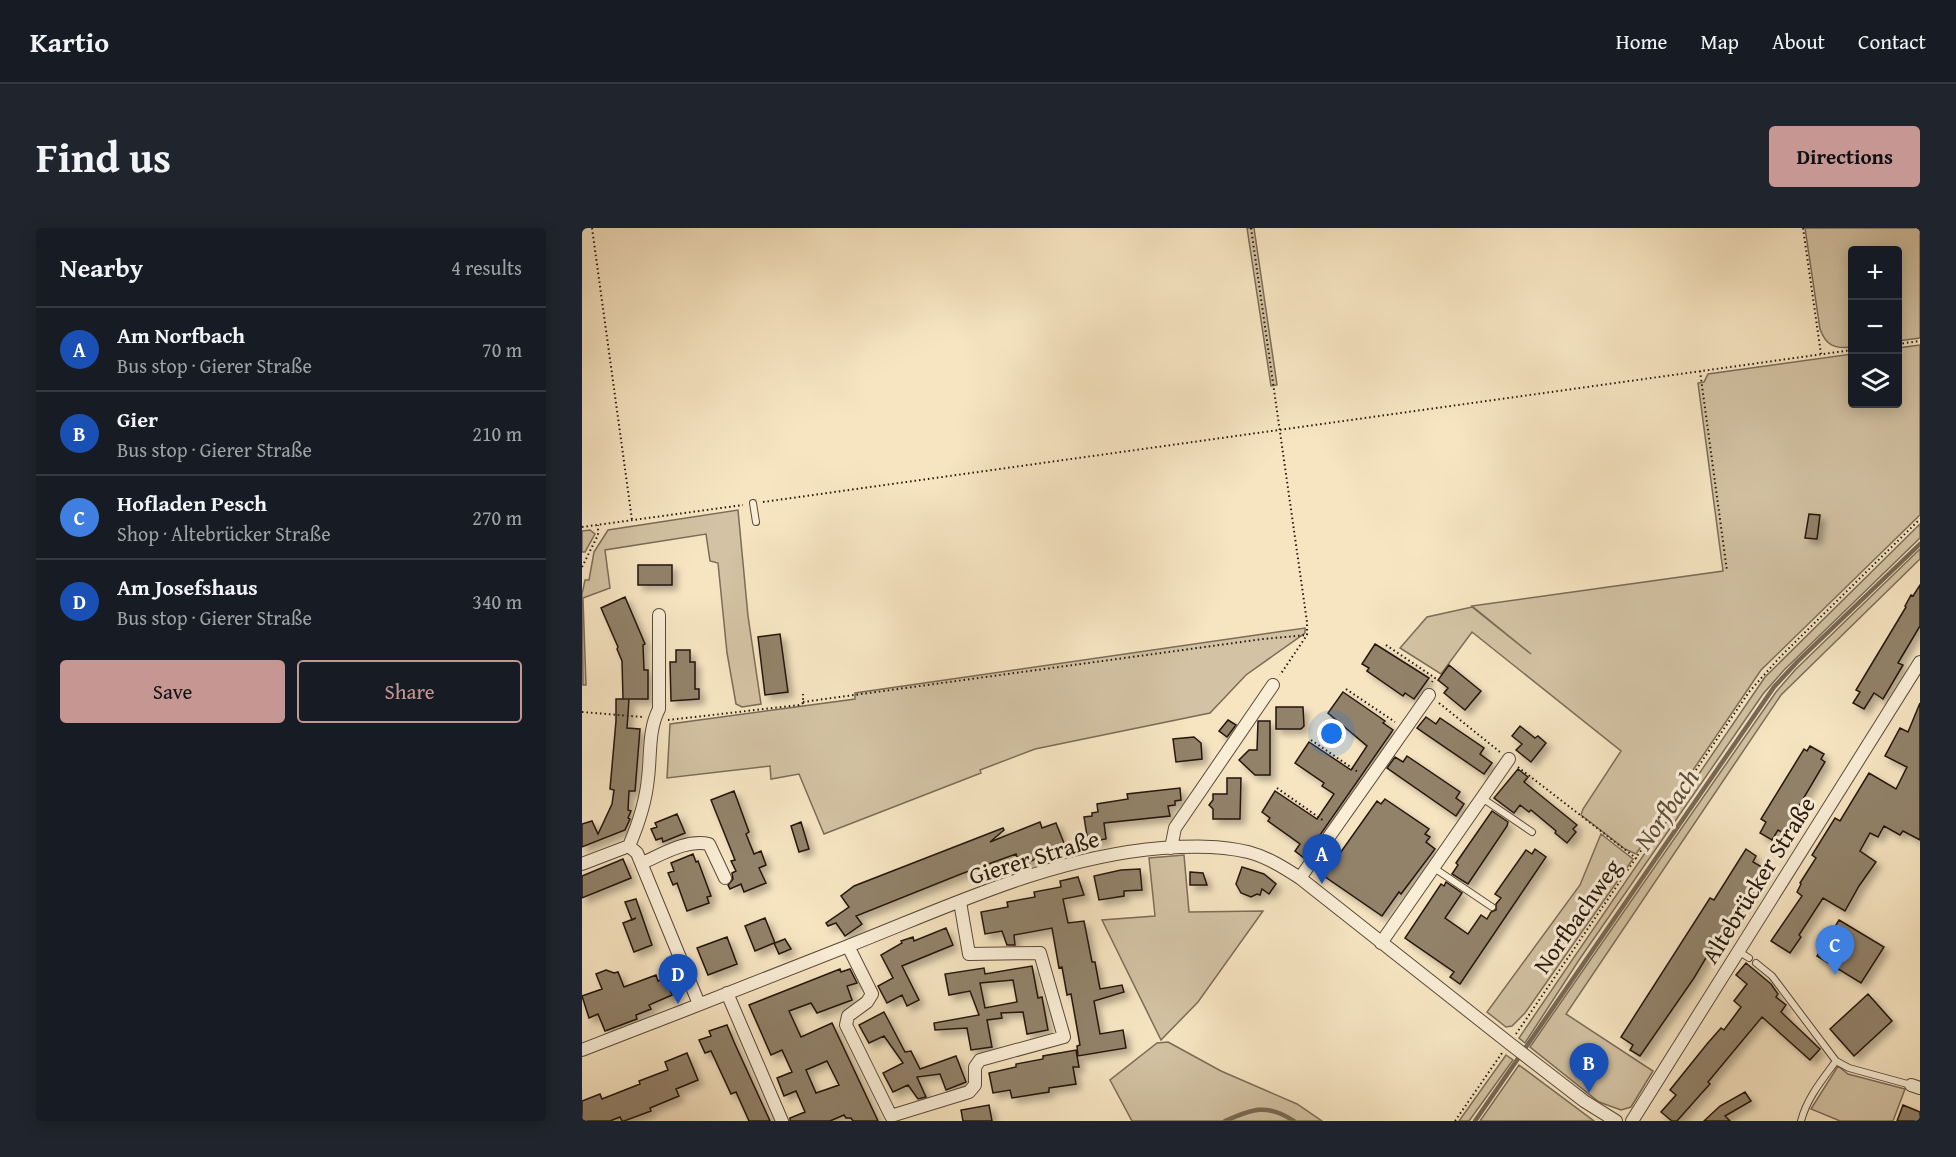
<!DOCTYPE html>
<html lang="en">
<head>
<meta charset="utf-8">
<style>
	:root { --surface:#171b24; --page:#20242c; --text:#f1f3f6; --muted:#9ea1a6; --line:#363941; --accent:#c59692 }
	body { margin:0; font-family:"Gentium Book Plus",serif; background:var(--page); color:var(--text) }
	.controls { position:absolute; right:18px; top:18px; display:grid; overflow:hidden; border-radius:6px; box-shadow:0 3px 15px #0003 }
	.controls button { width:54px; height:54px; display:grid; place-items:center; padding:0; border:0; border-bottom:2px solid var(--line); background:var(--surface); color:var(--text); font:30px sans-serif }
	.you { position:absolute; left:750px; top:506px; width:21px; height:21px; margin:-15px; border:4px solid #fff; border-radius:50%; background:#1a73e8; box-shadow:0 0 0 9px #1a73e833 }
	.badge { display:grid; place-items:center; width:39px; height:39px; border-radius:50%; background:var(--accent); color:#fff; font-size:20px; font-weight:700 }
	.pin { position:absolute; translate:-50% -50px; filter:drop-shadow(0 2px 3px #0008) }
	.pin::after { content:''; position:absolute; top:32px; width:21px; height:18px; background:inherit; clip-path:polygon(0 0,100% 0,50% 100%) }
	.list { margin:0; padding:0; list-style:none }
	h2 { display:flex; justify-content:space-between; align-items:center; height:78px; margin:0; padding:0 24px; font-size:26px }
	h2 small { font-size:20px; font-weight:400; color:var(--muted) }
	.list li { display:grid; grid-template-columns:39px 1fr auto; gap:18px; align-items:center; box-sizing:border-box; height:84px; padding:0 24px; border-top:2px solid var(--line) }
	.list b { display:block; font-size:22px; white-space:nowrap }
	.list p { margin:0; font-size:20px; white-space:nowrap; color:var(--muted) }
	.list em { font-size:20px; font-style:normal; color:var(--muted) }
	.actions { display:flex; gap:12px; padding:18px 24px }
	.actions a { flex:1; padding:14px 0; border:2px solid var(--accent); border-radius:6px; text-align:center; font-size:21px; color:var(--accent) }
	.actions .main { background:var(--accent); color:#111 }
	.icon { flex:none; width:33px; height:33px; fill:none; stroke:currentColor; stroke-width:2; stroke-linecap:round; stroke-linejoin:round }
	.map { position:relative; flex:none; width:1338px; height:893px; overflow:hidden; border-radius:6px }
	header { display:flex; align-items:center; gap:36px; box-sizing:border-box; height:84px; padding:0 30px; background:var(--surface); border-bottom:2px solid var(--line) }
	header strong { font-size:28px }
	nav { display:flex; gap:33px; margin-inline-start:auto; font-size:21px }
	.intro { display:flex; align-items:center; justify-content:space-between; box-sizing:border-box; height:144px; padding:0 36px }
	h1 { margin:0; font-size:42px }
	.button { padding:15px 27px; border-radius:6px; background:var(--accent); color:#111; font-size:21px; font-weight:700 }
	main { display:flex; gap:36px; padding:0 36px }
	aside { flex:1; background:var(--surface); border-radius:6px; box-shadow:0 3px 15px #0003 }
	.map>svg:first-child { display:block }
	.green { fill:#d3c2a3; stroke:#7c6c58; stroke-width:1.5 }
	.lines { fill:none; stroke-linecap:round; stroke-linejoin:round }
	.stream { stroke:#786854; stroke-width:4.5 }
	.building { fill:#92826b; stroke:#25160c; stroke-width:1.5; fill-rule:evenodd; filter:url(#shadow) }
	.lane-casing { stroke:#5a4a3a; stroke-width:8 }
	.street-casing { stroke:#5a4a3a; stroke-width:14 }
	.path { stroke:#25160c; stroke-width:2; stroke-dasharray:1.5 3; stroke-linecap:butt }
	.lane { stroke:#faeed7; stroke-width:6 }
	.street { stroke:#faeed7; stroke-width:12 }
	.labels { text-anchor:middle; dominant-baseline:central; stroke-width:6; stroke-linejoin:round; paint-order:stroke }
	.street-label { font-size:24px; fill:#25160c; stroke:#faeed7 }
	.water-label { font-size:26px; font-style:italic; fill:#5d4d3c; stroke:#faeed7 }
</style>
</head>
<body>
<header>
<strong>Kartio</strong>
<nav><a>Home</a><a>Map</a><a>About</a><a>Contact</a></nav>
</header>
<div class="intro"><h1>Find us</h1><a class="button">Directions</a></div>
<main>
<aside>
<h2>Nearby<small>4 results</small></h2>
<ul class="list">
<li><span class="badge" style="background:#1a4fb4">A</span><div><b>Am Norfbach</b><p>Bus stop · Gierer Straße</p></div><em>70 m</em></li>
<li><span class="badge" style="background:#1a4fb4">B</span><div><b>Gier</b><p>Bus stop · Gierer Straße</p></div><em>210 m</em></li>
<li><span class="badge" style="background:#3f7fe0">C</span><div><b>Hofladen Pesch</b><p>Shop · Altebrücker Straße</p></div><em>270 m</em></li>
<li><span class="badge" style="background:#1a4fb4">D</span><div><b>Am Josefshaus</b><p>Bus stop · Gierer Straße</p></div><em>340 m</em></li>
</ul>
<div class="actions"><a class="main">Save</a><a>Share</a></div>
</aside>
<div class="map">
<svg width="1338" height="893" viewBox="0 0 1338 893">
	<defs>
		<filter id="shadow"><feDropShadow dx="5" dy="5" stdDeviation="3" flood-color="#0004"/></filter>
	</defs>
	<rect width="100%" height="100%" fill="#f7e5c2"/>
	<filter id="stains"><feTurbulence type="fractalNoise" baseFrequency=".00333" numOctaves="4"/><feColorMatrix values="0 0 0 0 .2 0 0 0 0 .09 0 0 0 0 .02 0 0 0 .5 -.17"/></filter>
	<radialGradient id="worn" r=".72"><stop offset=".6" stop-color="#630" stop-opacity="0"/><stop offset="1" stop-color="#630" stop-opacity=".3"/></radialGradient>
	<path class="green" d="M665 0H672L695 157 689 158Z
		M1223 0H1338V110L1316 113V22H1270V119C1253 121 1244 118 1238 101Z
		M1338 117V287L1179 442 1054 626 1043 621 999 587 1001 581 1039 523 890 404 859 446 818 420 845 389 890 379 949 426 890 378 1141 343 1116 155 1122 154 1126 146 1270 126V176H1316V120Z
		M156 282 166 388 179 476 160 479 154 476 145 425 136 335 128 333 124 306 23 322 28 360 1 370 4 457H1L0 366 3 352H7L12 324 26 302Z
		M1338 296V310L1202 442 1181 466 997 732 943 815 937 810 1183 449Z
		M8 302 13 306 3 324H0V303Z
		M1338 321V331L1199 467 984 786 1071 843 1049 879 1039 882 1017 874 948 819 1194 464 1214 441Z
		M723 400V405L664 447 628 485 453 521 398 542 399 545 242 606 217 546 189 551 188 538 85 550 88 496 273 471V465Z
		M1019 606 1051 631 943 785 930 798 924 799 905 784 998 657Z
		M602 627 607 684 681 683 616 774 579 812 520 692 573 688 567 630Z
		M586 814 639 843 715 876 740 893H550L528 852 575 815Z
		M924 827 931 832 887 893H877Z
		M937 837 1012 893H898Z
		M1256 838 1266 846 1323 861 1311 893H1258L1229 881Z"/>
	<g class="lines">
		<path class="stream" d="M643 893C670 881 685 875 712 893
			M893 893 1192 459 1216 433 1338 316"/>
	</g>
	<path class="building" d="M1227 286 1238 287 1235 311 1223 310Z
		M56 337H90V357H56Z
		M1338 357V398L1316 435 1321 437 1301 471 1292 465 1282 481 1271 475 1278 464 1274 462 1324 379 1323 378 1329 367 1331 368Z
		M43 369 63 416 61 417 62 442H66V471H41L40 433 35 421 36 419 19 380Z
		M198 406 206 464 183 467 176 409Z
		M793 416 847 450 832 471 823 465 821 468 785 443 787 440 780 436Z
		M94 422H108V434H113V461H117V471L89 473 88 434H94Z
		M867 437 899 463 883 482 862 465 866 460 856 452Z
		M761 464 803 493 801 495 811 502 722 630 713 623 718 616 686 593 688 590 680 584 693 563 735 591 752 566 740 558 742 555 713 535 727 514 769 542 785 518 746 485Z
		M34 471H47L45 500 58 501 53 563H47L46 582 49 583 46 590 48 591 43 602 0 619V596L10 593 16 606 30 576 32 562 28 561 34 493Z
		M1338 475V612L1321 603 1318 607 1302 598 1296 609 1288 605 1278 623 1294 634 1277 658 1263 683 1241 670 1217 707 1219 709 1208 725 1189 713 1220 668 1215 664 1219 656 1218 655 1234 630 1230 627 1253 590 1258 593 1287 545 1314 561 1325 539 1303 528 1318 500 1326 504Z
		M694 479H721L722 498 719 501H694Z
		M844 489 854 496 858 490 902 520 898 526 910 535 902 546 835 500Z
		M646 492 654 497 645 509 637 503Z
		M676 493H688V547H673L657 532 667 522H675Z
		M938 498 953 510 956 508 964 515 949 534 934 522 940 516 930 508Z
		M612 509 619 515 620 531 594 534 591 511Z
		M1228 518 1242 526 1239 531 1243 534 1201 605 1196 602 1190 612 1178 605 1184 594 1179 591 1222 521 1225 523Z
		M825 528 878 564 874 570 882 576 874 588 805 540 813 529 821 534Z
		M936 541 946 549 942 554 995 597 991 601 994 604 985 615 973 605 974 603 949 582 947 584 938 577 932 585 912 570Z
		M645 550H659L658 591H631V581L627 577 631 572V566H645Z
		M598 560 599 572 593 573V577L586 578 588 588 522 595 524 611 506 614 502 589 510 588V585L516 584 515 576 546 571 545 566Z
		M152 563 167 604 164 606 172 626 179 623 184 637 177 640 184 655 162 664 159 656 148 661 146 657 151 651 150 645 154 643 149 633 153 632 129 572Z
		M803 571 847 601 843 606 848 609 844 614 853 621 819 666 817 664 800 688 739 646 746 636 749 638 795 573 799 576Z
		M910 583 926 594 925 598 886 656 870 646 876 637 874 635Z
		M95 586 103 605 81 614 80 610 74 612 69 601 75 599 73 595Z
		M219 594 227 621 217 624 209 598Z
		M458 594 460 600 474 595 484 620 438 637 434 626 379 646 274 688 280 696 263 708 254 695 246 698 244 695 267 679 259 668 272 658 421 600 422 602 408 614Z
		M953 621 964 629 878 756 868 749 872 744 823 710 859 656 862 658 864 654 880 665 863 690 886 706 899 687 905 691 909 684 914 682V676L919 670 913 666 944 622 950 626Z
		M1164 621 1174 628 1171 634 1185 642 1164 675 1162 674 1133 719 1131 718 1112 750 1058 828 1048 822 1051 817 1039 809 1128 670 1132 672Z
		M111 626 114 634 116 633 129 668 125 669 127 675 105 683 95 655 91 657 86 645 92 643 89 635Z
		M41 631 49 650 0 670V648Z
		M660 639 682 646 694 656 687 666 680 661 678 667 675 666 669 669 659 665 654 656Z
		M558 641 560 662 542 663V668L517 672 512 648 539 642Z
		M608 644 621 645 625 657H608Z
		M496 649 502 667 481 671 486 695 502 693 510 734H513L518 761 540 757 542 764 512 773 518 806 541 802 544 820 496 828 495 818 498 817 489 766 485 767 480 739 477 740 470 700 432 707 433 717H425L420 703 403 706 399 684 426 679 425 674 453 669 452 664 479 659 478 653Z
		M54 671 70 717 52 724 41 695 54 690 50 692 43 674Z
		M183 690 193 715 203 711 209 721 197 726 192 715 173 723 163 698Z
		M1257 692 1302 719 1279 755 1235 728Z
		M364 700 371 717 320 738 337 772 325 778 320 767 305 775 296 758 311 750 299 727 320 715 319 713 331 709 332 713Z
		M145 709 155 736 126 747 115 720Z
		M1164 735 1189 756 1196 766 1194 769 1204 777 1199 784 1238 821 1228 832 1180 789 1126 854 1128 856 1118 867 1095 893H1090L1079 884 1094 867 1088 862 1125 816 1139 800 1142 802 1159 779 1152 773 1165 756 1154 747Z
		M450 738 456 770 460 769 466 802 445 806 441 784 419 785 420 790 405 792 410 819 389 822 385 800 353 802 352 795 397 787 388 763 367 767 363 746 402 740 403 746ZM431 752 435 774 403 780 398 755Z
		M258 741 259 744 268 741 275 755 265 758 270 772 235 785 229 775 207 783 219 809 250 795 296 893H271L269 890H264L262 887 248 893H208V890L223 884 214 863 202 868 195 850 210 844 200 822 189 827 167 777ZM245 833 257 857 234 865 224 842Z
		M24 742 32 745 36 744 42 759 74 747 76 753 83 750 90 767 67 777 69 781 54 787 55 791 23 803 16 786 7 790 0 768 20 761 14 746Z
		M1286 766 1310 793 1272 828 1248 801Z
		M302 784 323 824 329 823 338 841 374 828 384 854 364 862 358 846 335 849 344 869 336 871 326 857 311 864 301 845 321 835 319 832 302 808 287 815 277 797Z
		M145 797 152 814 188 893H167L154 864 149 866 129 823 123 825 117 812 129 808 127 803Z
		M494 822 497 839H491L494 856 467 860V864L430 870 428 862 411 865 407 845 434 839V836L461 831V828Z
		M105 825 116 852 94 861 97 868 68 880 69 883 42 893H40L38 889 28 893H0V873L18 866 20 871 58 856 57 853 86 842 83 834Z
		M1163 864 1169 873 1143 888 1148 893H1122L1138 878Z
		M407 877 410 893H381L379 882Z
		M1321 877 1338 884V893H1315Z"/>
	<g class="lines">
		<g class="lane-casing">
			<path id="lane" d="M171 275 174 294
				M900 570 950 604
				M852 640 910 679
				M1156 723 1167 730
				M1174 735 1190 748 1254 833 1267 840 1329 857
				M1219 893C1225 870 1240 852 1254 833"/>
		</g>
		<g class="street-casing">
			<path id="street" d="M47 618C56 597 64 573 66 550 69 527 66 502 77 481V387
				M589 620 593 600 691 457
				M60 635C81 626 104 611 127 616L143 650
				M0 636 47 618 55 625 117 776
				M718 650 847 467
				M799 715 927 531
				M266 718 290 766 285 774 266 788 264 797 309 888 387 864 393 857V839L398 832 482 809 458 725 387 726 378 674
				M145 765 200 893
				M0 822C89 788 177 753 266 718 368 678 469 629 580 620 608 618 638 617 666 624 685 629 701 639 718 650L927 815 1002 873 1034 893
				M1329 857 1338 860
				M1050 893 1338 434"/>
		</g>
		<path class="path" d="M10 0 50 292
			M669 0 725 394V407L698 447
			M1221 0 1239 126
			M1316 116 1338 113
			M1118 143 1145 343
			M181 274 1270 122
			M0 299 161 277
			M0 339 16 307V297
			M804 417 853 450 850 454
			M764 461 813 494
			M221 474 681 411 725 407
			M857 475 918 524
			M0 484 60 489
			M86 492 217 477 221 475V466
			M729 512 776 544
			M936 539 1055 631
			M695 560 742 593
			M934 806 1167 464 1198 429 1338 291
			M873 893 920 825"/>
		<use href="#lane" class="lane"/>
		<use href="#street" class="street"/>
	</g>
	<g class="labels">
		<g class="street-label">
			<text transform="translate(452 629) rotate(-17)">Gierer Straße</text>
			<text transform="translate(1176 652) rotate(-58)">Altebrücker Straße</text>
			<text transform="translate(995 688) rotate(-55)">Norfbachweg</text>
		</g>
		<g class="water-label">
			<text transform="translate(1084 581) rotate(-55)">Norfbach</text>
		</g>
	</g>
	<rect width="100%" height="100%" filter="url(#stains)"/>
	<rect width="100%" height="100%" fill="url(#worn)"/>
</svg>
<div class="controls">
<button>+</button>
<button>−</button>
<button><svg class="icon" aria-label="layers" viewBox="0 0 24 24"><path d="M12 4l9 5-9 5-9-5zM3 14l9 5 9-5"/></svg></button>
</div>
<div class="you"></div>
<div class="pin badge" style="left:740px;top:656px;background:#1a4fb4">A</div>
<div class="pin badge" style="left:1007px;top:865px;background:#1a4fb4">B</div>
<div class="pin badge" style="left:1253px;top:747px;background:#3f7fe0">C</div>
<div class="pin badge" style="left:96px;top:776px;background:#1a4fb4">D</div>
</div>
</main>
</body>
</html>
